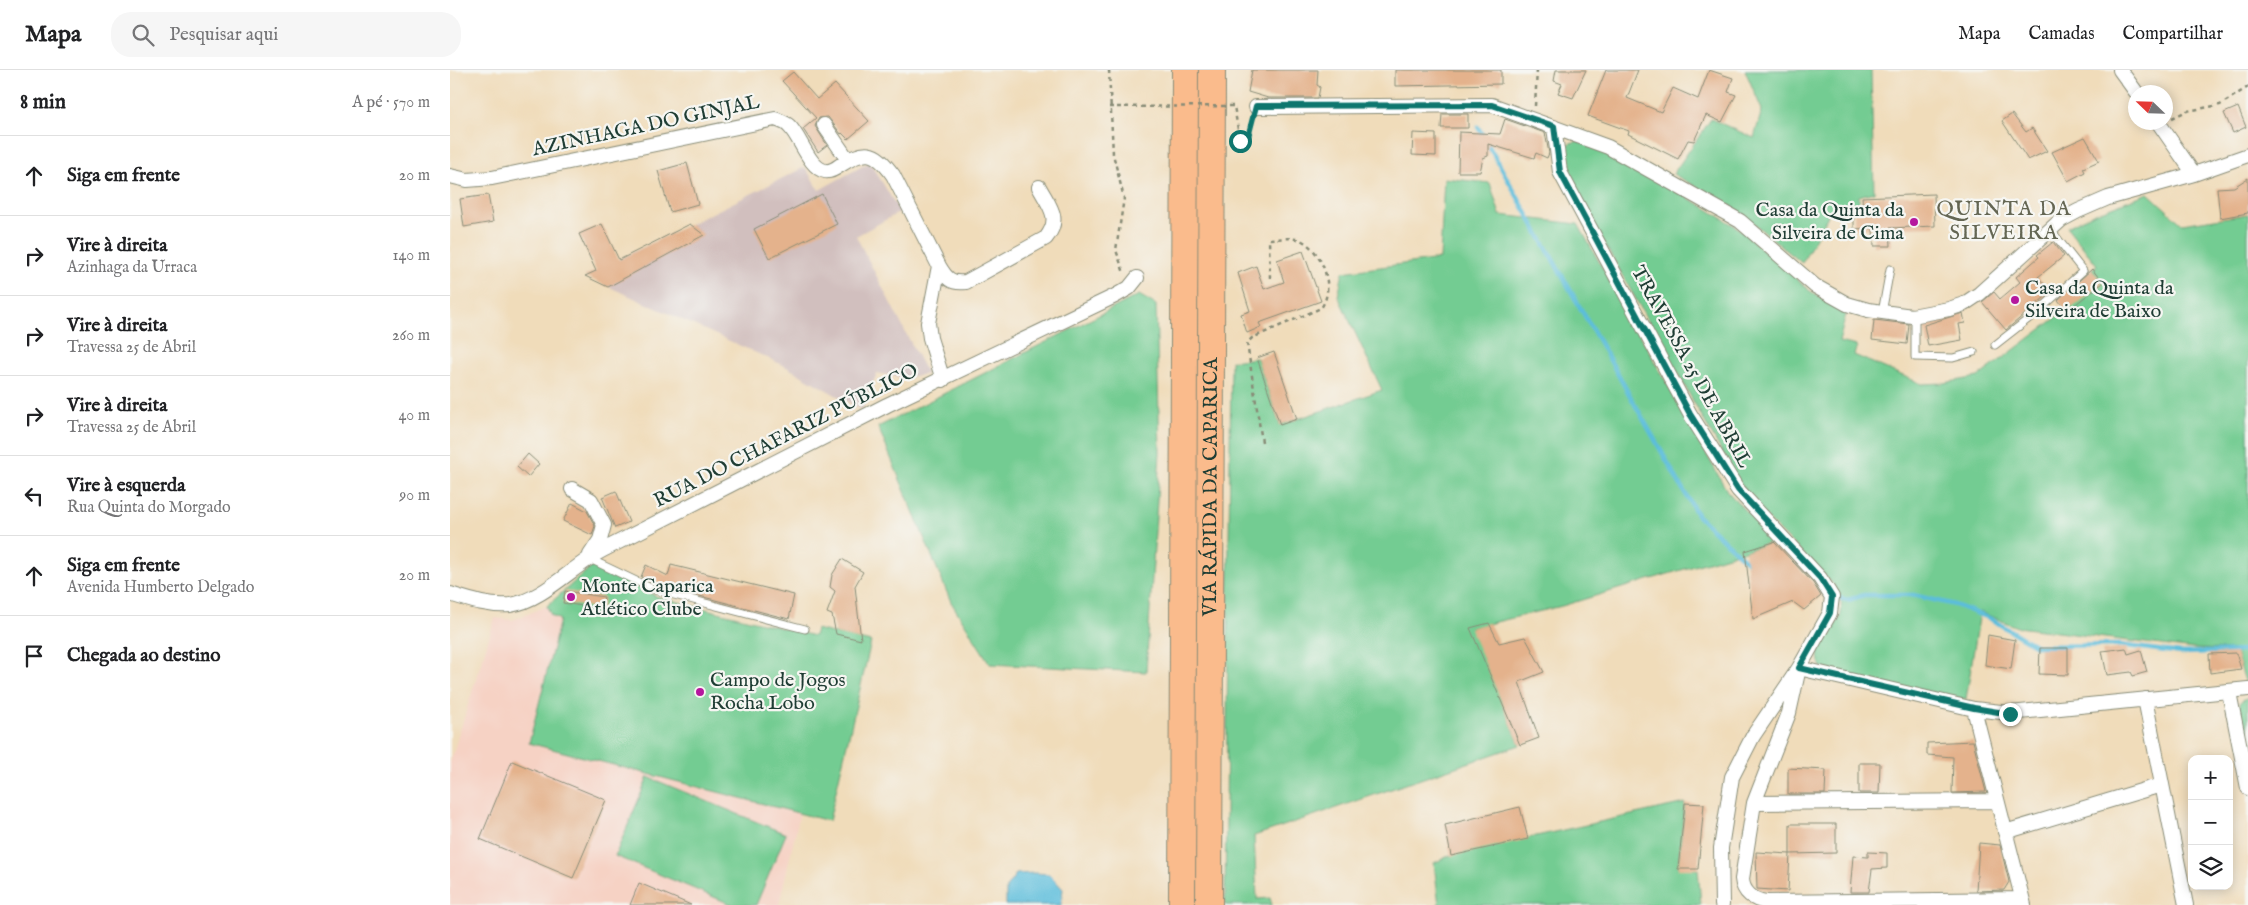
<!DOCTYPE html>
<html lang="pt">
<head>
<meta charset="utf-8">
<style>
	:root { --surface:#fff; --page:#f6f6f6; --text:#202124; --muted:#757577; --line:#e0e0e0 }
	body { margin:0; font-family:"IM FELL English",serif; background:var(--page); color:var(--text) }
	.controls { position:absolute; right:15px; bottom:15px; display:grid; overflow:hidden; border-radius:10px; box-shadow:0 2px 12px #0003 }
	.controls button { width:45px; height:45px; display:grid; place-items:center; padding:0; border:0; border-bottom:1px solid var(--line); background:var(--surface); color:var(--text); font:25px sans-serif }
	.compass { position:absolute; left:1678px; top:15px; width:45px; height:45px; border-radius:50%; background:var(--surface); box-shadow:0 2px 12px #0003; rotate:293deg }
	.stop { position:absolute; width:15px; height:15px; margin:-11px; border:4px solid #0f766e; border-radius:50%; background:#fff }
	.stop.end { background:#0f766e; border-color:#fff; box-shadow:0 1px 5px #0008 }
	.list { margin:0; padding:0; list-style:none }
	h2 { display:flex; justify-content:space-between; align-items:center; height:65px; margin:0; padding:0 20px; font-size:21px }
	h2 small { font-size:16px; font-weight:400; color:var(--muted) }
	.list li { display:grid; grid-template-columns:32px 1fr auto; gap:15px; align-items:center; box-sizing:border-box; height:80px; padding:0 20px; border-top:1px solid var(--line) }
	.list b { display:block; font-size:19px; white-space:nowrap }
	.list p { margin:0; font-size:16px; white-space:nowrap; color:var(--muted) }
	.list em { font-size:16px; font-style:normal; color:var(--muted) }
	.icon { flex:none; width:28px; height:28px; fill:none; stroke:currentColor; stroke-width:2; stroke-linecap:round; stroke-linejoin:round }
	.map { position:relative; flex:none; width:1798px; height:835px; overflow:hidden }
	header { display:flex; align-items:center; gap:30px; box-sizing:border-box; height:70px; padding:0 25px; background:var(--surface); border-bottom:1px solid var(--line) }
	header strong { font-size:24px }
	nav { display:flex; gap:28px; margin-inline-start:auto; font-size:18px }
	.search { width:350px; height:45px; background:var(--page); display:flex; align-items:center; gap:12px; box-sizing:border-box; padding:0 18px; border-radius:20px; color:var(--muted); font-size:19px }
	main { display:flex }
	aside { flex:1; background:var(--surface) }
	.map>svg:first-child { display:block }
	.built { fill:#f6d2c4 }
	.industrial { fill:#d1bfbe }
	.green { fill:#73cc92; stroke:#498463 }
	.water { fill:#5cbddb; stroke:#3e7d88 }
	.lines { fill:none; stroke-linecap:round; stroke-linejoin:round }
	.stream { stroke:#5cbddb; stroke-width:4.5 }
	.building { fill:#e4b28c }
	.lane-casing { stroke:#888c77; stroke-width:9 }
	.street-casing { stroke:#888c77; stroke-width:16 }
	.highway-casing { stroke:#888c77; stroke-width:28 }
	.path { stroke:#888c77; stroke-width:2.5; stroke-dasharray:4 4; stroke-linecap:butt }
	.lane { stroke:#fff; stroke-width:7 }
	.street { stroke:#fff; stroke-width:14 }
	.highway { stroke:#fabb8c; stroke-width:26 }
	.path-bridge { stroke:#888c77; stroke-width:2.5; stroke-dasharray:4 4; stroke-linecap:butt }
	.route { stroke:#0f766e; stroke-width:6 }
	.poi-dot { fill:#b5179e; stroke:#f6f6f2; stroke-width:2 }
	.labels { text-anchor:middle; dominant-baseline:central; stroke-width:4.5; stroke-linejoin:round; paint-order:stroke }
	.street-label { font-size:20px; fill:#1f3d34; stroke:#f6f6f2 }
	.poi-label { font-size:20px; fill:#1f3d34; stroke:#f6f6f2; text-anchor:start }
	.neighbourhood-label { font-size:21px; letter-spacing:1px; fill:#646653; stroke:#f6f6f2 }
</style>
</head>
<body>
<header>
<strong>Mapa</strong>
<div class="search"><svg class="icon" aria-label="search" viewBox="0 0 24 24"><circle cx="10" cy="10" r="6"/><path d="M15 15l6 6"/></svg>Pesquisar aqui</div>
<nav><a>Mapa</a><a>Camadas</a><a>Compartilhar</a></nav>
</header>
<main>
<aside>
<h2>8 min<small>A pé · 570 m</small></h2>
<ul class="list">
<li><svg class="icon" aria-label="ahead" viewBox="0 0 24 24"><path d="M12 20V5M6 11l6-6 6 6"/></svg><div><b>Siga em frente</b></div><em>20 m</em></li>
<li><svg class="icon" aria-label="right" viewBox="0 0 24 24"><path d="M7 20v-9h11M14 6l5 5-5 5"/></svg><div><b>Vire à direita</b><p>Azinhaga da Urraca</p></div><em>140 m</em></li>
<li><svg class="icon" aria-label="right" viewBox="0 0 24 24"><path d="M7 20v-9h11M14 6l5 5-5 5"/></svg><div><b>Vire à direita</b><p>Travessa 25 de Abril</p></div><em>260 m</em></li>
<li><svg class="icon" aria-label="right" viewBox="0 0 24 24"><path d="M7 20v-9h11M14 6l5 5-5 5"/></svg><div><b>Vire à direita</b><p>Travessa 25 de Abril</p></div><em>40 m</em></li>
<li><svg class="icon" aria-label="left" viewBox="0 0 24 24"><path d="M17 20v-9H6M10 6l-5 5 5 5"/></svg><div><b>Vire à esquerda</b><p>Rua Quinta do Morgado</p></div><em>90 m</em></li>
<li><svg class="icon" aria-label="ahead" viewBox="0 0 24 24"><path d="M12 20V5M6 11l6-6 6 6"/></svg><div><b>Siga em frente</b><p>Avenida Humberto Delgado</p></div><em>20 m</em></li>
<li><svg class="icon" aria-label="arrive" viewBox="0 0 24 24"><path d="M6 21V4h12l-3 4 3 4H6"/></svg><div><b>Chegada ao destino</b></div></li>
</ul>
</aside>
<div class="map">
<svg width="1798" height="835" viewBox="0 0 1798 835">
	<rect width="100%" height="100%" fill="#f6f6f2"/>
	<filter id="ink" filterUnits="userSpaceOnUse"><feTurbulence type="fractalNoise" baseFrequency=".02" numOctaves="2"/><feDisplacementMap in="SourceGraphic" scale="10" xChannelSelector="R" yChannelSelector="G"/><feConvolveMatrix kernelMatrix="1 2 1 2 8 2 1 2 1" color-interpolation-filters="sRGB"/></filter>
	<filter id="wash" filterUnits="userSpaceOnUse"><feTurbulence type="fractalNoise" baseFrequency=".0096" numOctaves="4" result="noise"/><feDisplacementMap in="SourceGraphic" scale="20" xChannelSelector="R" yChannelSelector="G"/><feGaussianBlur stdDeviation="1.12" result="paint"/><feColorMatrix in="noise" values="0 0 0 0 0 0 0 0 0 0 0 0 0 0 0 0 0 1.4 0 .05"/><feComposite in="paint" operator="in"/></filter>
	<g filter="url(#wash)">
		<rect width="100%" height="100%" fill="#f0dcba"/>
		<path class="built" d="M97 536 101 545 110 549 79 673 350 743 329 835H0V693L45 548 63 550Z"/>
		<path class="industrial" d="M420 92 450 142 406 166 477 304 453 308 427 303 412 340 333 295 135 206 355 97 369 120Z"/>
		<path class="green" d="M1295 0H1421L1424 122 1409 126V139L1380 142 1352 193 1285 138 1223 104 1261 49 1304 68 1312 40Z
			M1128 71 1136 73 1251 135 1288 158 1360 221 1374 230 1397 240 1389 272 1407 276 1404 285 1472 314 1494 313 1528 307 1652 213 1642 199 1647 195 1617 157 1643 144 1698 123 1732 154 1798 144V614H1796L1785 580 1744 579 1567 557 1530 542 1516 629 1403 609 1371 597C1355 561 1414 559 1382 513L1307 438 1286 407 1117 107 1114 79 1120 73Z
			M994 108 1040 113 1050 145 1128 154 1277 421 1324 472 1112 536 1021 558 1070 675 804 766 807 829 820 828 822 835H775L781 291 807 288 830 355 932 320 888 226 893 202 990 189Z
			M689 225 706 235 710 383 696 602 540 594 501 532 428 357Z
			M142 496 208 527 364 566 366 559 421 572 379 751 79 673 110 550 101 545 97 536Z
			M1798 627V683L1789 637 1791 631Z
			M198 707 336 764 306 835H283L165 786Z
			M1235 733 1228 798 1248 799 1251 835H989L984 793 1001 785Z"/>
		<path class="water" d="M585 803 599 804 613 819 611 835H556V818L566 804Z"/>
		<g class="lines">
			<path class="stream" d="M1028 57 1248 446 1300 495
				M1384 527 1398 530 1414 525H1463L1505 535 1539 548 1586 576 1669 575 1731 583 1798 581"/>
		</g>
		<g id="blocks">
			<path class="building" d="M802 0H868L867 15 870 17 868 28H818L798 22Z
				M945 0H1051V14L945 16Z
				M1106 0H1136L1123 28 1108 23 1112 14 1104 11Z
				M1156 0H1188L1177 28 1211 42 1223 18 1248 29 1259 0 1283 8 1278 22 1286 25 1272 52 1256 45 1244 71 1238 70 1228 89 1178 64 1179 61 1138 46Z
				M343 2 367 29 385 14 419 51 398 69 392 63 391 64 378 47 369 48 365 56 377 75 368 82 353 59 366 48 332 11Z
				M1788 37 1796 57 1783 63 1774 43Z
				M992 44H1018V58H991Z
				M1562 44 1576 62 1582 58 1597 81 1578 90 1552 51Z
				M1055 49 1095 63 1099 83 1097 88 1086 83 1084 88 1038 74V86L1033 88 1030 102H1008L1009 62 1050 64Z
				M963 63 986 64V86L962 85Z
				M1635 67 1649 91 1633 98 1635 102 1618 111 1602 82Z
				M237 93 248 134 220 142 208 101Z
				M1798 108V143L1770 148 1767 118 1784 117Z
				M372 124 387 154 319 188 304 159Z
				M1484 124 1485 156 1440 158 1441 176H1424L1423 158 1404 159V141H1413L1412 127Z
				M38 125 43 152 14 157 10 129Z
				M152 154 169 190 240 154 254 165 158 217 135 206 146 201 129 164Z
				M1603 172 1614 186 1588 207 1601 222 1556 260 1532 232 1544 222 1550 229 1570 212 1566 207 1589 187 1587 185Z
				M853 181 871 231 809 253 811 257 797 263 791 244 800 241 788 203 806 196 814 219 834 212 827 190Z
				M1642 199 1653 213 1617 241 1608 230Z
				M1513 243 1515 253 1509 254 1512 270 1478 276 1474 255Z
				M1424 250 1459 254 1457 274 1422 270Z
				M824 282 847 349 830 355 807 288Z
				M78 384 89 394 78 407 67 397Z
				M166 421 179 452 165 458 152 427Z
				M122 433 137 441 145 456 142 465 113 451Z
				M1324 472 1363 513 1371 526 1354 540 1343 532 1303 549 1295 481Z
				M392 489 413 502 405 516 411 570 386 564 382 545 377 543 385 521 380 517 382 505Z
				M196 495 218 506 221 495 344 525 339 549 207 515 191 507Z
				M115 521 154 527 152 539 113 533Z
				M1039 553 1049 573 1075 567 1094 602 1069 612 1089 668 1070 675 1020 558Z
				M1538 565 1565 570 1561 599 1535 595Z
				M1590 578H1618V605L1589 604Z
				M1676 578 1678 584 1691 580 1697 602 1683 606 1681 602 1657 605 1652 581Z
				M1786 583 1791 599 1760 603 1759 584Z
				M1523 671 1536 722 1502 723 1503 687 1477 685V673Z
				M62 691 156 730 123 808 30 769Z
				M1409 693H1430L1429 723H1409Z
				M1338 698 1376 700 1375 724H1338Z
				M1235 733 1254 734 1248 799H1228Z
				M1070 737 1078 769 1001 786 995 755Z
				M1340 754H1386V783L1340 784Z
				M1529 773 1550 775 1559 812 1554 820 1526 821Z
				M1306 782 1340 784 1338 821 1307 819Z
				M1418 782 1437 783V798L1422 799 1419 822H1400L1403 786 1418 787Z
				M189 813 241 835H180Z"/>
		</g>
	</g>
	<g filter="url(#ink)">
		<use href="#blocks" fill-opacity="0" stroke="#888c77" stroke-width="1"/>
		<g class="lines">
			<g class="lane-casing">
				<path id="lane" d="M1432 243 1440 199
					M1465 246V287L1503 288 1524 282
					M1545 275 1586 243 1633 201 1600 159
					M138 488 205 520 355 559"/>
			</g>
			<g class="street-casing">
				<path id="street" d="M1670 0 1686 22
					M806 37 1042 35 1158 77 1290 151 1365 216 1397 234 1418 240 1462 246 1499 239 1514 234 1529 224 1611 150 1628 141 1658 128 1744 104 1798 85
					M1708 52 1744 104
					M374 55 398 90
					M1104 57 1110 102 1240 344 1288 420 1370 508 1382 527 1380 543 1349 598 1303 666 1282 707 1271 778 1272 835
					M0 106 17 110 42 108 325 49C330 51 335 52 339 56 350 66 359 98 375 101 380 102 385 99 389 96 415 79 424 79 443 105L489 196C496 208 501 214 516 212L596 168C612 148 599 136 589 117
					M489 196 478 253 480 268 493 310
					M122 419 141 430 154 455 150 470 140 485
					M0 524C19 530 40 537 60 535 92 531 124 495 153 480L437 335 665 226 679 218 687 208
					M1779 622 1798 718
					M1695 629 1736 835
					M1524 639 1574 835
					M1304 733 1546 731
					M1555 762 1711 715
					M1571 829 1316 832C1304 830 1293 823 1292 809L1304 733 1339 643 1349 598 1524 639 1560 643 1798 619"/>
			</g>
			<g class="highway-casing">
				<g id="highway">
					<path d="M732 835 735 0"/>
					<path id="s1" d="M759 835 762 0"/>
				</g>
			</g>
			<path class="path" d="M659 0 663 84 674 128 666 180 674 203
				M1085 36 1087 0
				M1722 48 1737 41 1770 35 1798 17
				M812 372 797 273 802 268 871 238C885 219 874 185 854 172 844 166 830 169 819 169L820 208"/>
			<use href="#lane" class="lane"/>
			<use href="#street" class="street"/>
			<use href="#highway" class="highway"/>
			<path class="path-bridge" d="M659 37 784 36 790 71H797L806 37"/>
		</g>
	</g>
	<g class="lines" filter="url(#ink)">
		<path class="route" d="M790 71H797L806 36 1042 35 1104 56 1110 102 1240 344 1288 420 1370 508 1382 527 1380 543 1349 598 1524 638 1560 644"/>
	</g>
	<g class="poi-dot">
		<circle cx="1464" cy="152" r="5"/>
		<circle cx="1565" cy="230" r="5"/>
		<circle cx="121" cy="527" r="5"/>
		<circle cx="250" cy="622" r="5"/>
	</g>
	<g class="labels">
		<g class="street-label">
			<text transform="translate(196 56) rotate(-12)">AZINHAGA DO GINJAL</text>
			<text transform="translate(1241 297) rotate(61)">TRAVESSA 25 DE ABRIL</text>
			<text transform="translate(336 366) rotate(-27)">RUA DO CHAFARIZ PÚBLICO</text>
			<text stroke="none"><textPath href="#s1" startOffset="418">VIA RÁPIDA DA CAPARICA</textPath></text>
		</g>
		<g class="poi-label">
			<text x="1454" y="140" text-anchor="end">Casa da Quinta da<tspan x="1454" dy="23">Silveira de Cima</tspan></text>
			<text x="1575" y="218">Casa da Quinta da<tspan x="1575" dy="23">Silveira de Baixo</tspan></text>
			<text x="131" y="516">Monte Caparica<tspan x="131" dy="23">Atlético Clube</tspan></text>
			<text x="260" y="610">Campo de Jogos<tspan x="260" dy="23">Rocha Lobo</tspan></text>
		</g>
		<g class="neighbourhood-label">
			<text x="1554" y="139">QUINTA DA<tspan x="1554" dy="24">SILVEIRA</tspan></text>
		</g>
	</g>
</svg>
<div class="controls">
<button>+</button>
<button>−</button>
<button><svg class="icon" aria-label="layers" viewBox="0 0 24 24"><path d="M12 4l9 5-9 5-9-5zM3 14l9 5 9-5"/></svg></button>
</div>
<svg class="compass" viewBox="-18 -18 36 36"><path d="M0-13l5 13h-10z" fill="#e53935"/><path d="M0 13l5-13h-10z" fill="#757577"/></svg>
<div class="stop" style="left:790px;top:71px"></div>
<div class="stop end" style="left:1560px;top:644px"></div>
</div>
</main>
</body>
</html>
